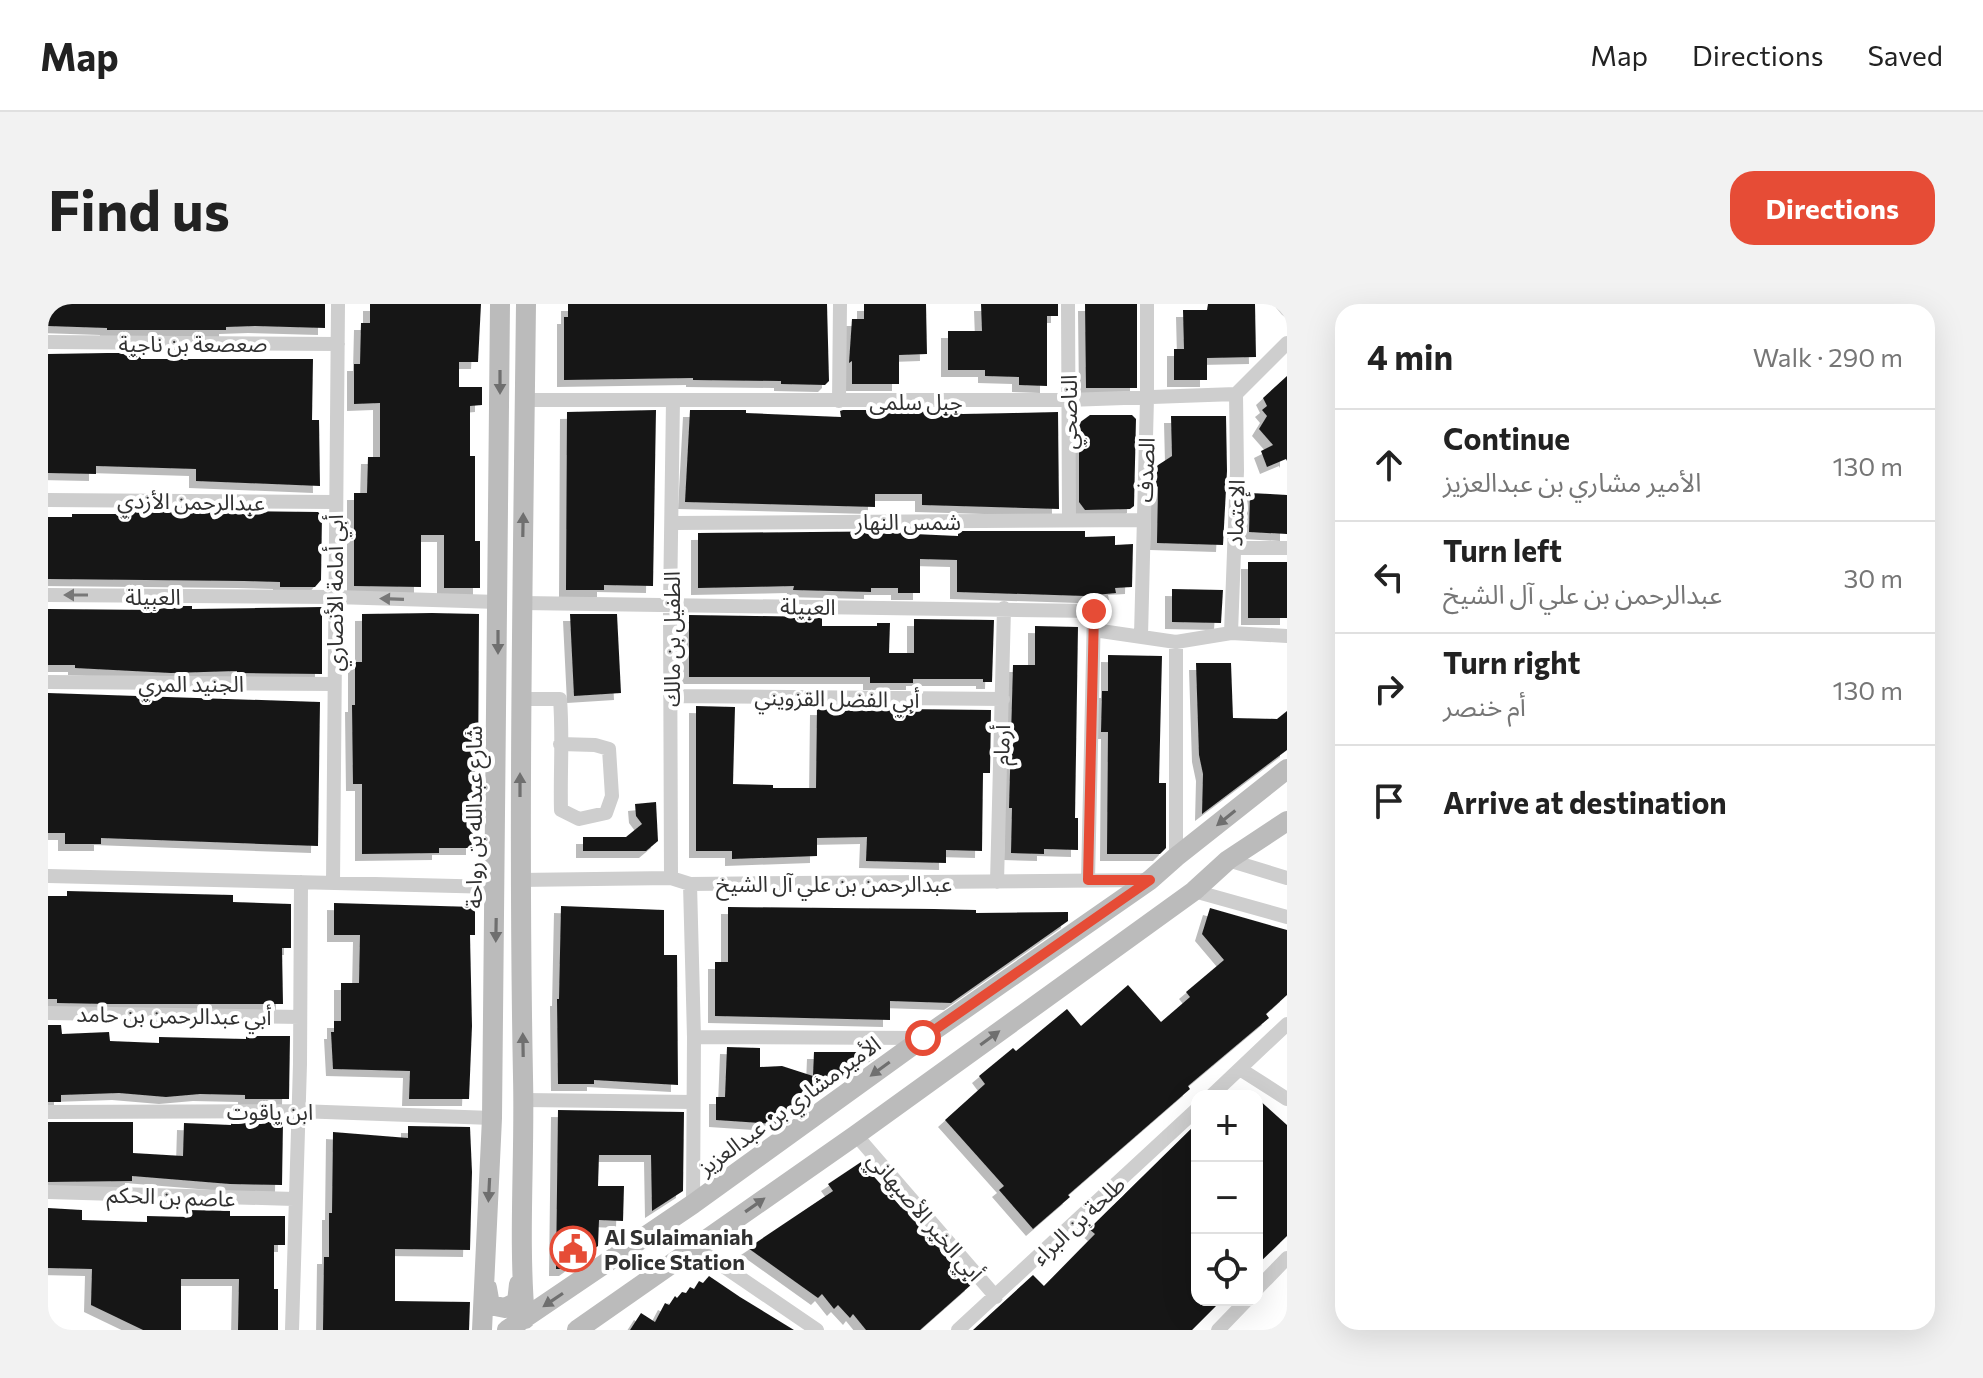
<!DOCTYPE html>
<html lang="en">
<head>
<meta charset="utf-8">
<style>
	:root { --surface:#fff; --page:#f2f2f2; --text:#222; --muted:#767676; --line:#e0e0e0; --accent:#e64c36 }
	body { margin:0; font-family:Commissioner,"Noto Sans Arabic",sans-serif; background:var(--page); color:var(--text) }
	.controls { position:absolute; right:24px; bottom:24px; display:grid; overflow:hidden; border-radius:16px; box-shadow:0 8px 32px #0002 }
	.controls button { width:72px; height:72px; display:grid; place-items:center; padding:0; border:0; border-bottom:2px solid var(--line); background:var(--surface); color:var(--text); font:40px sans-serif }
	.stop { position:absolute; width:24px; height:24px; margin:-18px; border:6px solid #e64c36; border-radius:50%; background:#fff }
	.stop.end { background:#e64c36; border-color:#fff; box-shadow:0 2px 8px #0008 }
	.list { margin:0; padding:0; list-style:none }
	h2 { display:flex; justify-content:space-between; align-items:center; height:104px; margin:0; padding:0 32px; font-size:34px }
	h2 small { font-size:26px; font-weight:400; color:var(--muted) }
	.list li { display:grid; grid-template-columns:52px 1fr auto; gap:24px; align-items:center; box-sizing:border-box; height:112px; padding:0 32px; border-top:2px solid var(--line) }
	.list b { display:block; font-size:30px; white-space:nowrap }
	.list p { margin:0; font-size:26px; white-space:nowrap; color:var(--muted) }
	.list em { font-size:26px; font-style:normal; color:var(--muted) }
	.icon { flex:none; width:44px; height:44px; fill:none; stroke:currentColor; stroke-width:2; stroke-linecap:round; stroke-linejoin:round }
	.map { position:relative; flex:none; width:1239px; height:1026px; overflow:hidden; border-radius:24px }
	header { display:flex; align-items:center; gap:48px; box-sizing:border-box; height:112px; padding:0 40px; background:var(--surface); border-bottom:2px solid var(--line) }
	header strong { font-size:38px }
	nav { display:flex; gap:44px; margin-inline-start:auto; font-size:28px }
	.intro { display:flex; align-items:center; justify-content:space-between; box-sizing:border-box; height:192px; padding:0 48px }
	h1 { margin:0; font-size:56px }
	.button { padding:20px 36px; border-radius:24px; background:var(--accent); color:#fff; font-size:28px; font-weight:700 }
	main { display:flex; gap:48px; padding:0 48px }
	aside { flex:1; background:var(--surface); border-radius:24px; box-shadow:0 8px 32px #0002 }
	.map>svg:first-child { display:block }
	.building { fill:#181818; filter:url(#shadow) }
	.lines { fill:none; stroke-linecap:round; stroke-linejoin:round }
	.street { stroke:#cecece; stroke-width:14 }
	.secondary { stroke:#bbb; stroke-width:20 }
	.oneway { fill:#6f6f6f }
	.oneway2 { fill:#787878 }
	.route { stroke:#e64c36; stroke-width:10 }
	.labels { text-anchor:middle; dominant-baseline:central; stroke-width:8; stroke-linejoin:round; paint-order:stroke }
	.street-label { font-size:22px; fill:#313131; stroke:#fff }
	.poi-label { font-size:22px; font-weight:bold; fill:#313131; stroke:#fff; text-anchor:start }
</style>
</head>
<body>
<header>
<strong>Map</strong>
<nav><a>Map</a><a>Directions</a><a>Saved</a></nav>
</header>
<div class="intro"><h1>Find us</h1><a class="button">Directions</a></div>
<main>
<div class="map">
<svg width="1239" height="1026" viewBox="0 0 1239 1026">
	<defs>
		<filter id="shadow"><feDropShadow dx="-7" dy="7" stdDeviation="0" flood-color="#0004"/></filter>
	</defs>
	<rect width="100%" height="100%" fill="#fff"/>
	<path class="building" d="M0 0H277V24L207 22 178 23V26H59V24L0 22Z
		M322 0H433L430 58H411V83H434V101L422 102V152H427V237H432V284H396V231H373V283L306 282V189H319L320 153H332V99L306 100V60H312L313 19H322Z
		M520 0H779L781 77 777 81 733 80V77L645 76V74L516 76V13H520Z
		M816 0H878L879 50 851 51V80H804V57L801 59 804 15H816Z
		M933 0H1010V12H999V82L971 81V73L937 72V66H900V27H934Z
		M1037 0H1089V84H1038Z
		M1160 0H1207L1208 53 1159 54V76H1126V45H1136L1135 6H1159Z
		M59 49H93V55H265L264 116H271L272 182 148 177V165L48 162V170L0 169V50Z
		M1239 72V157L1238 155 1219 163 1213 147 1225 141 1211 125 1219 112 1214 106 1219 102 1215 94Z
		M608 106 605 282 556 281V286H518L519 108Z
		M642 106H698V109L793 113 792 107 795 106H868L915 110 1010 108 1011 205 874 201V190H827V203L637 198Z
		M1042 111H1084L1088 115 1086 202 1082 205 1037 206 1031 198V119Z
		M1123 112H1178L1179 167 1175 241 1109 239 1110 182 1107 185V163L1124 152Z
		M1202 189 1239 191V230L1201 228Z
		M69 206 270 208 274 212 273 276 267 283H232V278L196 277 0 275V213H24V210H69Z
		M866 227V230L910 232V227H1037V233L1067 232V241L1085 240 1084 283 1067 284 1068 289 1037 292 909 288V256L872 255V289H850V284H823V288L745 286 746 282 650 284V229Z
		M1200 258H1239V314H1200Z
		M1124 285 1175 286 1173 319 1124 318Z
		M110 302H144V305L274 303V370L189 369V367L123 369 27 364V361H0V305L110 306Z
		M384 309 431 310 430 481H425V544H391V549L314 550V480H305L304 401H307V358H314V310Z
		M522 310H569L573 389 526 392Z
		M641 311 774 313V322H829V319H842L841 349H866V315L946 316 944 378H935V375H865V379H822V373H641Z
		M987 322 1030 323 1027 514H1030V546L996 545V550L963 549 964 504H961L965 361H987Z
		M1060 351 1114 352 1111 479H1118V544L1112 550H1059L1060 428H1053L1054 387H1060Z
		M1148 359H1183L1185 414 1229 415 1239 407V446L1154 510 1155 470 1151 451Z
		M0 389 272 398 270 542 53 534V540H17V529H0Z
		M648 402 687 403 685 480 725 481V484H768L769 404 943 406 942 469H935L934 547 898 546V559L818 557 819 533 769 534V552L684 555V547H648Z
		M608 498 610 537 598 547H535V533H578L594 520 588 512 587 500Z
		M19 587 185 591V598L243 600V644H234L235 700H60L9 699V695H0V592H19Z
		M286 599 427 603V631H422L424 722 421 795H361L362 767 285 765 283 728H286V717H293V679H311L312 631H286Z
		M513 602 616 606V651H629L630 781 546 776V780H510L509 695H511Z
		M680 603 886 605 928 606V609L1020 608V617L903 699 842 697V716L667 712V658H680Z
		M1162 604 1239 626V691L1218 710 1221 714 1140 782 1142 785 1020 891 1022 893 985 925 951 886 956 882 897 816 937 780 931 772 965 744 968 747 1019 705 1033 722 1080 681 1113 718 1142 693 1138 688 1176 656 1154 630Z
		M0 721H13L14 730 61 728 62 737 111 739V733L198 735V732H242L241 795H197V791L152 790 118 793 71 789 13 791V798H0Z
		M679 743 712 744V763L734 762 765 772 766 748H833L811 761H804L803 769H795V775L784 776 783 782 775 783 774 789 755 788V804L726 820 668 816V793H677Z
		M1209 794 1239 821V932L1209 961Z
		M510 806 636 808 635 887 604 907 603 851H551L550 882H576L575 917 551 916 550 942 518 965H508Z
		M183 817 235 818 234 881 182 880 84 872V877L0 878V818H85V849L135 852 136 819 183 821Z
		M1149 819V996H1174L1144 1026H925L985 971 996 982 1047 930 1041 925Z
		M360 822 422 823 424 868 422 946 347 945V997L422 998 421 1026H275L276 953H281V909H284L285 828 360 834Z
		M813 858 853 903 855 901 924 980 872 1026H818L805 1010 802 1014 790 1001 786 1005 774 990 770 994 700 944 785 887 780 880Z
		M0 904 34 906V916L99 918V912L141 913V906L182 907V912H237V941H226V985H230V1026H190L191 975H133V1026H95L43 1001 44 965 0 964Z
		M661 972 692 993 746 1026H582L593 1009 607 1018 617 999 621 1001 627 992 629 994 634 988 638 989 642 983 646 985 651 977 655 979Z"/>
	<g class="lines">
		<path class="street" d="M1020 0 1021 216
			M1234 0 1239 6
			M0 38 290 40
			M477 96H1020L1188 90 1239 39
			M791 97 792 0
			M0 196 287 198
			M624 219 1096 216
			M1186 244H1239
			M0 291 287 293 450 298
			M474 299 1046 307 1040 576
			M1046 326 1128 338 1183 329 1239 332
			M1183 329 1189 167 1188 90
			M1093 332 1099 94V0
			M0 378 285 380
			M624 392 955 395
			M472 395H512C515 432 512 469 513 506L531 515 558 509 564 492 561 445 547 441 512 440
			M1128 553V338
			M1180 556 1239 574
			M0 572 448 583
			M623 574 622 301 625 96
			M471 576 623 574 642 580 1102 576
			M949 578 956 304
			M285 579 290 0
			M642 580 646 733 645 900
			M1146 587 1239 613
			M0 709 252 713
			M646 733 874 734
			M1192 765 1239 795
			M1163 792 1239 720
			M476 796 645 798
			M0 808 250 807 444 814
			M808 831 948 993
			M0 888 246 895
			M647 943 769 1026
			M1209 985 1239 954
			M244 1026 252 760 253 578
			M910 1026 1149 805
			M1170 1026 1199 996"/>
		<path class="secondary" d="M439 984 442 1001 457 1004 469 998 471 980
			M477 1015C470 934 477 854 475 773 470 515 475 258 478 0
			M434 1026 444 814 452 0
			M459 1026 645 900 875 734 1102 576 1128 553 1239 465
			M529 1026 808 831 1146 587 1180 556 1239 517"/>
	</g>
	<defs><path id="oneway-solid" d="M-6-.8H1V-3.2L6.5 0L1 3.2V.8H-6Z" transform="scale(2)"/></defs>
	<g class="oneway">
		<use href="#oneway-solid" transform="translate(452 78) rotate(90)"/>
		<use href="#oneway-solid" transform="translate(475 221) rotate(-89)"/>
		<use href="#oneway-solid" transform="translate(450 338) rotate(90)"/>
		<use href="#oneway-solid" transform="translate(472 481) rotate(-90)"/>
		<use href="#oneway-solid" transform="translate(1178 514) rotate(141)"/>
		<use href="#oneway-solid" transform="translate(448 626) rotate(91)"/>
		<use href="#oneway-solid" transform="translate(942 734) rotate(-36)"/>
		<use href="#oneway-solid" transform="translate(475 741) rotate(-91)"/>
		<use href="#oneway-solid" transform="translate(832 765) rotate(144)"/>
		<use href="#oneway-solid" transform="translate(441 886) rotate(93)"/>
		<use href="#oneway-solid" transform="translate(707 901) rotate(-35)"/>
		<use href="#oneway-solid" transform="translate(505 996) rotate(146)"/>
	</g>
	<g class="oneway2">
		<use href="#oneway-solid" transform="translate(28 291) rotate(-180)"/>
		<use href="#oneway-solid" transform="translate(344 295) rotate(-178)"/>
	</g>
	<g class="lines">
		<path class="route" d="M875 734 1102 576H1040L1046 307"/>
	</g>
	<defs>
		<g id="civic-ring" transform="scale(2.3)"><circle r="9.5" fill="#fff" stroke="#e64c36" stroke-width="1.5"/><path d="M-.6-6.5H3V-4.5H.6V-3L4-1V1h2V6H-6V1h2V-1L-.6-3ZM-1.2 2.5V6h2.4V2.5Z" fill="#e64c36"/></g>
	</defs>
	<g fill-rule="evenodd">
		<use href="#civic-ring" x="525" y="945"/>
	</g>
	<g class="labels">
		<g class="street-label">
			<text x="145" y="39">صعصعة بن ناجية</text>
			<text x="868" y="97">جبل سلمى</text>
			<text transform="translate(1020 108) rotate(-90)">الناصحي</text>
			<text transform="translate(1097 166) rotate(-88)">الصدف</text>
			<text transform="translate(143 197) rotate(1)">عبدالرحمن الأزدي</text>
			<text transform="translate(1187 209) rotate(-88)">الإعتماد</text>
			<text x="860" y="217">شمس النهار</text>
			<text transform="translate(286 289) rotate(-90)">أبي أمامة الأنصاري</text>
			<text x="105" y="292">العبيلة</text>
			<text transform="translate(760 302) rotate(1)">العبيلة</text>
			<text transform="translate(623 335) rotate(-90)">الطفيل بن مالك</text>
			<text x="143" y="379">الجنيد المري</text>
			<text transform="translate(789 394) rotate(1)">أبي الفضل القزويني</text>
			<text transform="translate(953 441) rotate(-88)">أرمام</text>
			<text transform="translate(425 513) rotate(-90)">شارع عبدالله بن رواحة</text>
			<text x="786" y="579">عبدالرحمن بن علي آل الشيخ</text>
			<text transform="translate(126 711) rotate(1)">أبي عبدالرحمن بن حامد</text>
			<text transform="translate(741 801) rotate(-36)">الأمير مشاري بن عبدالعزيز</text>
			<text x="222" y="807">ابن ياقوت</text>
			<text transform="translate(123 892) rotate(2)">عاصم بن الحكم</text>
			<text transform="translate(878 912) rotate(49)">أبي الخير الأصبهاني</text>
			<text transform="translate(1030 916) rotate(-43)">طلحة بن البراء</text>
		</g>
		<g class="poi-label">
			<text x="556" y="932">Al Sulaimaniah<tspan x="556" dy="25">Police Station</tspan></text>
		</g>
	</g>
</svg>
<div class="controls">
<button>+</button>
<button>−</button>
<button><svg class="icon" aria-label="locate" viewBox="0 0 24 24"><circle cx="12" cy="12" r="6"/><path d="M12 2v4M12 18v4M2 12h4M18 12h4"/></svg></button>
</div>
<div class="stop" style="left:875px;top:734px"></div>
<div class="stop end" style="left:1046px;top:307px"></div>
</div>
<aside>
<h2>4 min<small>Walk · 290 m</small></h2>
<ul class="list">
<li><svg class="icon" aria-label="ahead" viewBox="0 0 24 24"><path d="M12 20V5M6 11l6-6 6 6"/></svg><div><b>Continue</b><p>الأمير مشاري بن عبدالعزيز</p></div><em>130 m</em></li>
<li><svg class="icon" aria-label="left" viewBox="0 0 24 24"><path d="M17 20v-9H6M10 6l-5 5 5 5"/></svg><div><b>Turn left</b><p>عبدالرحمن بن علي آل الشيخ</p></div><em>30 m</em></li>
<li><svg class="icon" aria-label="right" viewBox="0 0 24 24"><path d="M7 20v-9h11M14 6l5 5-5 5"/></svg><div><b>Turn right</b><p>أم خنصر</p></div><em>130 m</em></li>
<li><svg class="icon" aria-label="arrive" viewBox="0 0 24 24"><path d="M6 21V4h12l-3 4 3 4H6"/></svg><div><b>Arrive at destination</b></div></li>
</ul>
</aside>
</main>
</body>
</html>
